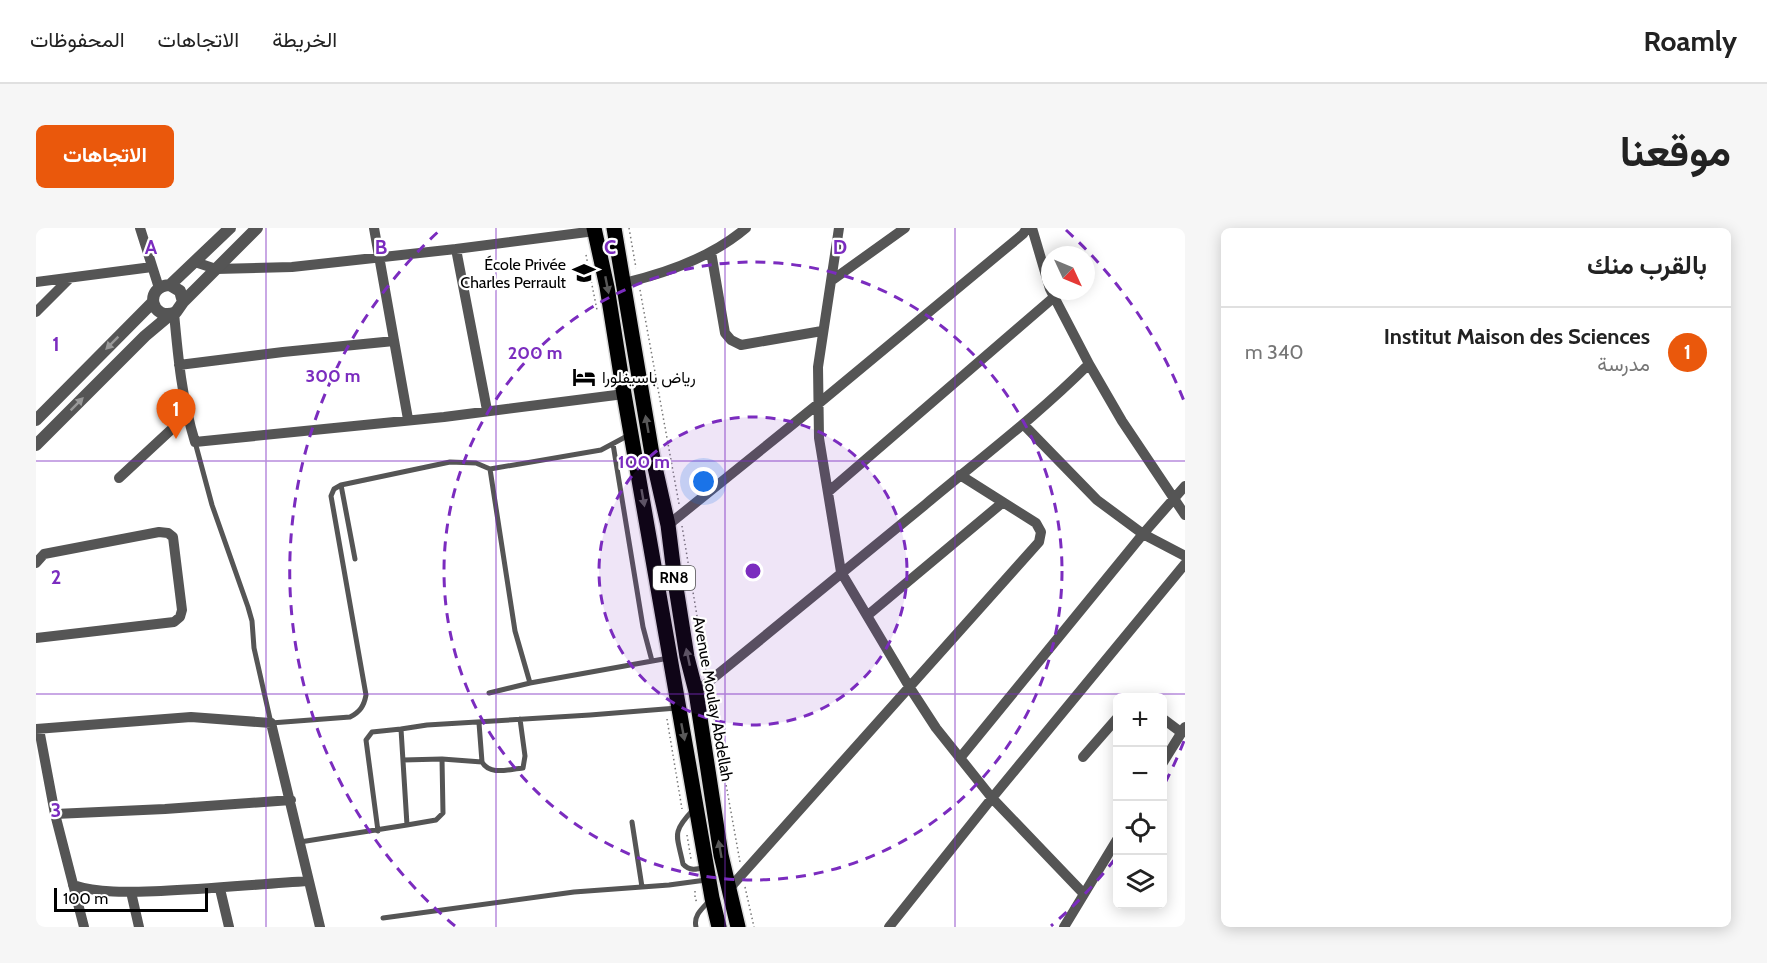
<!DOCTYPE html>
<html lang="ar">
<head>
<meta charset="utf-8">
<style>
	:root { --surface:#fff; --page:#f6f6f6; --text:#222; --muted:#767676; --line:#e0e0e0; --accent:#ea580c }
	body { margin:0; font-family:Cabin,Vazirmatn,sans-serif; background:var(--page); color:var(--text); direction:rtl }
	.controls { position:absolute; right:18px; bottom:18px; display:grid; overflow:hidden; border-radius:9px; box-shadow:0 3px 15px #0003 }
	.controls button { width:54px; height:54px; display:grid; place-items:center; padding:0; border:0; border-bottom:2px solid var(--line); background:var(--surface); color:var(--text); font:30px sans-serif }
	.compass { position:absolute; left:1005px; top:18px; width:54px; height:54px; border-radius:50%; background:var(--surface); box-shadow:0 3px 15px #0003; rotate:134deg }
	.scale { position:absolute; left:18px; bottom:15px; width:154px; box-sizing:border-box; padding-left:6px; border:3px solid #000; border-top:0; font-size:16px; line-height:21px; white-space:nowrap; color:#000; -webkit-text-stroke:4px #fff; paint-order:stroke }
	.you { position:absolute; left:668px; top:254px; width:21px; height:21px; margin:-15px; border:4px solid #fff; border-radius:50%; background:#1a73e8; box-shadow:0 0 0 9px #1a73e833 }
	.badge { display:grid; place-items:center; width:39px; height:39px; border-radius:50%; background:var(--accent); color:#fff; font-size:20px; font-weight:700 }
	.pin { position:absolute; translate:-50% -50px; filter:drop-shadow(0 2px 3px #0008) }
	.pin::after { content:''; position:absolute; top:32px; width:21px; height:18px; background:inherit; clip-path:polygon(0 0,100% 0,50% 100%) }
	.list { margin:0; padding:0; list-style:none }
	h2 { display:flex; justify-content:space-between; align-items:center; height:78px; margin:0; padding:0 24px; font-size:26px }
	h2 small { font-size:20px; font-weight:400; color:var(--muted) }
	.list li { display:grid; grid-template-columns:39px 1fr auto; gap:18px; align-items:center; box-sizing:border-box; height:90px; padding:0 24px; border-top:2px solid var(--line) }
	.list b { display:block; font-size:22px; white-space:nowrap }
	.list p { margin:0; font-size:20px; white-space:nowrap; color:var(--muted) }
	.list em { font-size:20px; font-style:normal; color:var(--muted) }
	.icon { flex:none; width:33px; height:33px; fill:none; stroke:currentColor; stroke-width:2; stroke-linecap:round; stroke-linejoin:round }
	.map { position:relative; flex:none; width:1149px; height:699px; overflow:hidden; direction:ltr; border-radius:9px }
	header { display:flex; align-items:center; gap:36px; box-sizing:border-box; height:84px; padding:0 30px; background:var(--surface); border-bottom:2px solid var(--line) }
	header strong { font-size:28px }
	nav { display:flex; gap:33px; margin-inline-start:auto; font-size:21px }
	.intro { display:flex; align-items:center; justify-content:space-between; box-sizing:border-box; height:144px; padding:0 36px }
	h1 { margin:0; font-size:42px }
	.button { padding:15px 27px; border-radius:9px; background:var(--accent); color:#fff; font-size:21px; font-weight:700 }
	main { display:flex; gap:36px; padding:0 36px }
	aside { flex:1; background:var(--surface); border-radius:9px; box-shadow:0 3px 15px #0003 }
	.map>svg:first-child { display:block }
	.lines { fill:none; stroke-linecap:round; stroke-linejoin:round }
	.primary-casing { stroke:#dbdbdb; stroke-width:18 }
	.path { stroke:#777; stroke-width:1.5; stroke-dasharray:1.5 3; stroke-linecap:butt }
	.service { stroke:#555; stroke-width:5 }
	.minor { stroke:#555; stroke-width:10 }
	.tertiary { stroke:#555; stroke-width:12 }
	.primary { stroke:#000; stroke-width:15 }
	.oneway { fill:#595959 }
	.oneway2 { fill:#999 }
	.grid { fill:none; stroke:#7b2cbf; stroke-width:1.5; stroke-opacity:0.55 }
	.ring { fill:none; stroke:#7b2cbf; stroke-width:3; stroke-dasharray:10 8 }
	.labels { text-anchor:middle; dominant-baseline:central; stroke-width:4.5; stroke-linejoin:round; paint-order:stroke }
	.shield { fill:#fff; stroke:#4c4c4c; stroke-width:1.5 }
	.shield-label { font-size:15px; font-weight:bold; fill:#000 }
	.poi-label { font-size:16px; fill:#000; stroke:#fff; text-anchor:end }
	.street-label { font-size:16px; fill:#000; stroke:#fff }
	.grid-label { font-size:20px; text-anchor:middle; font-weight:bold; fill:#7b2cbf; stroke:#fff; stroke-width:4.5; stroke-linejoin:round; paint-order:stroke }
	.centre { fill:#7b2cbf; stroke:#fff; stroke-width:3 }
	.ring-label { font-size:18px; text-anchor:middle; font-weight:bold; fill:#7b2cbf; stroke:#fff; stroke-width:4.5; stroke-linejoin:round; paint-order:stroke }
</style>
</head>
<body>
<header>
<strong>Roamly</strong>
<nav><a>الخريطة</a><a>الاتجاهات</a><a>المحفوظات</a></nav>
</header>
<div class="intro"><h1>موقعنا</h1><a class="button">الاتجاهات</a></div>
<main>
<aside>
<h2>بالقرب منك<small></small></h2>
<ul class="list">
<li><span class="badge">1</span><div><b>Institut Maison des Sciences</b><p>مدرسة</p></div><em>340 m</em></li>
</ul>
</aside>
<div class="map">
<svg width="1149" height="699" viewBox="0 0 1149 699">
	<rect width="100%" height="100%" fill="#fff"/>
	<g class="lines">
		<g class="primary-casing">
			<path id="primary" d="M558 0 571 59 588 166 676 670 683 699
				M578 0 616 226 632 297 639 353 651 429 660 464 685 627 702 699"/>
		</g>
		<path class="path" d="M593 0 600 40
			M550 27 561 82
			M604 62 643 276
			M646 298 670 442
			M675 473 704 634
			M631 491 646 581
			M651 607 655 631
			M709 659 718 699
			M659 663V671L662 675"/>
		<path class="service" d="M593 207 565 222 454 241 479 403 494 455 633 430
			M159 214 176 277 212 379 216 393 218 420 235 495 314 489C324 484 328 478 330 467L295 268 298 261 305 257 414 234 440 235 454 241
			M577 216 607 399 616 433
			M305 257 319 331
			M453 465 494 455
			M443 495 446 534
			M367 532 406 531
			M657 582C635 605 641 607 647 636 654 644 662 641 670 639
			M596 594 606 659
			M371 597 400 592 407 585 406 531 446 534C454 548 473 541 487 540L489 528 484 491
			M342 603 330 512 336 504 365 501
			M264 614 371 597 365 501 391 497 554 487 641 480
			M347 690 538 664 633 657 670 652
			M660 699C657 687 667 680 675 671"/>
		<path class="minor" d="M104 0 123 60
			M338 0 372 191
			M803 0 782 139 783 210 805 344 874 460 900 500 956 570 1048 666
			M996 0 1014 61
			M420 21 451 182
			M675 24 689 105 695 112 705 117 786 103
			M159 34 180 41 256 39 420 21 559 3
			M795 53 869 0
			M0 54 116 39
			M588 55C631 45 676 29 710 0
			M0 84 34 50
			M138 85C142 129 146 172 159 214L408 189 588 166
			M1053 136 1086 193 1149 287
			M143 137 247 124 358 113
			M987 196 1061 272 1107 306 1149 328
			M83 250 151 187
			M792 264 1017 70
			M632 297 782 176 987 6 991 0
			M0 335 8 326 123 304 132 305 137 309 146 382 144 389 138 394 0 410
			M832 387 966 275
			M660 464C737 402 813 339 890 276 945 230 1002 187 1053 136L1015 63
			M1126 490 1146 505
			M0 501 155 489 235 495 284 699
			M3 501 19 586 48 699
			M1047 529 1082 489
			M924 530 1107 306 1149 258
			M1126 536 1149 499
			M19 586 129 581 255 572
			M37 657C65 666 96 664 125 663 174 661 223 656 273 653
			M184 661 193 699
			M692 662 1003 314 1005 304 1000 295 924 247
			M95 664 103 699
			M853 699 956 570 1149 336
			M1028 699 1082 610"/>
		<path class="tertiary" d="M134 57 144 63 147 74 140 84C115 95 107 58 134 57L194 0
			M147 74 221 0
			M0 192 117 74
			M0 217 109 108 134 87"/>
		<use href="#primary" class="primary"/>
	</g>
	<defs><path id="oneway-solid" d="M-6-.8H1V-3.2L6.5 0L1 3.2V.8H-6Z" transform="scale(1.5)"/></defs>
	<g class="oneway">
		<use href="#oneway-solid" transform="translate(571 57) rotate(79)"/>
		<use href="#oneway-solid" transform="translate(611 196) rotate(-100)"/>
		<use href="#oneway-solid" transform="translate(607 270) rotate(80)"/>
		<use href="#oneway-solid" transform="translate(652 429) rotate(-102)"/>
		<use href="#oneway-solid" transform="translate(647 504) rotate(79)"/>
		<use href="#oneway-solid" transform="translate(684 621) rotate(-100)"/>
	</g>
	<g class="oneway2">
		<use href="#oneway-solid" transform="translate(76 115) rotate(135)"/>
		<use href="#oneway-solid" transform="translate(41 176) rotate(-45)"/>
	</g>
	<path class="grid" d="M230 0V699M460 0V699M689 0V699M919 0V699M0 233H1149M0 466H1149"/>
	<circle cx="717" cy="343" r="154" fill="#7b2cbf" fill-opacity=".12"/>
	<g class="ring">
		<circle cx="717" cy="343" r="154"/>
		<circle cx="717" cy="343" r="309"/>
		<path d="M1148 513A463 463 0 0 1 1128 557M1079 631A463 463 0 0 1 1015 698M419 698A463 463 0 0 1 404 2M1030 2A463 463 0 0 1 1148 173"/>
	</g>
	<defs>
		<g id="school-bare" transform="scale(1.8)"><path d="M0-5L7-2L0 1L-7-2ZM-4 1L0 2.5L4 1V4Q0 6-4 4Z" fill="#000" stroke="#fff" stroke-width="2.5" paint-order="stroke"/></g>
		<g id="hotel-bare" transform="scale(1.8)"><path d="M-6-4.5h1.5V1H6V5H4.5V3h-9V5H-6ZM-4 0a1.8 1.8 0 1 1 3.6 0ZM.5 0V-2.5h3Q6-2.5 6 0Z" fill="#000" stroke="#fff" stroke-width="2.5" paint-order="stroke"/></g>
	</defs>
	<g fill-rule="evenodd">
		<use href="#school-bare" x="548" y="45"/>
		<use href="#hotel-bare" x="548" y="149"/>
	</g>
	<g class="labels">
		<rect class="shield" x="617" y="338" width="42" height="24" rx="4.5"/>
		<g class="shield-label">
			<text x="638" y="350">RN8</text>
		</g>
		<g class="poi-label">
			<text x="530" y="36">École Privée<tspan x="530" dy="18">Charles Perrault</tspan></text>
			<text x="566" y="149" text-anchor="start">رياض باسيفلورا</text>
		</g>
		<g class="street-label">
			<text transform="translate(677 471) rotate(80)">Avenue Moulay Abdellah</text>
		</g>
	</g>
	<g class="grid-label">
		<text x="115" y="26">A</text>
		<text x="345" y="26">B</text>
		<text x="574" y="26">C</text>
		<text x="804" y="26">D</text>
		<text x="20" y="123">1</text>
		<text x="20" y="356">2</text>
		<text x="20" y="589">3</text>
	</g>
	<circle cx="717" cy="343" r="9" class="centre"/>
	<g class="ring-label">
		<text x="499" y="131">200 m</text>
		<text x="297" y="154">300 m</text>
		<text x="608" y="240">100 m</text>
	</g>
</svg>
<div class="controls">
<button>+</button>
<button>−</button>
<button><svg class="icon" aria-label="locate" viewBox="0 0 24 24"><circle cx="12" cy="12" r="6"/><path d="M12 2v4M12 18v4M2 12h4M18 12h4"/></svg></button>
<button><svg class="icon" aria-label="layers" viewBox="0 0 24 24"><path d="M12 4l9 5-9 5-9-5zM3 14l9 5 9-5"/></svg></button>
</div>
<svg class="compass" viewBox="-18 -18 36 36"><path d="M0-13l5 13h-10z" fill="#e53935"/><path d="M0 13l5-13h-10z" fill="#767676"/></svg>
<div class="scale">100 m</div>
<div class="you"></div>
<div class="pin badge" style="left:140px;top:211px">1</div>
</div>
</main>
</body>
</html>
